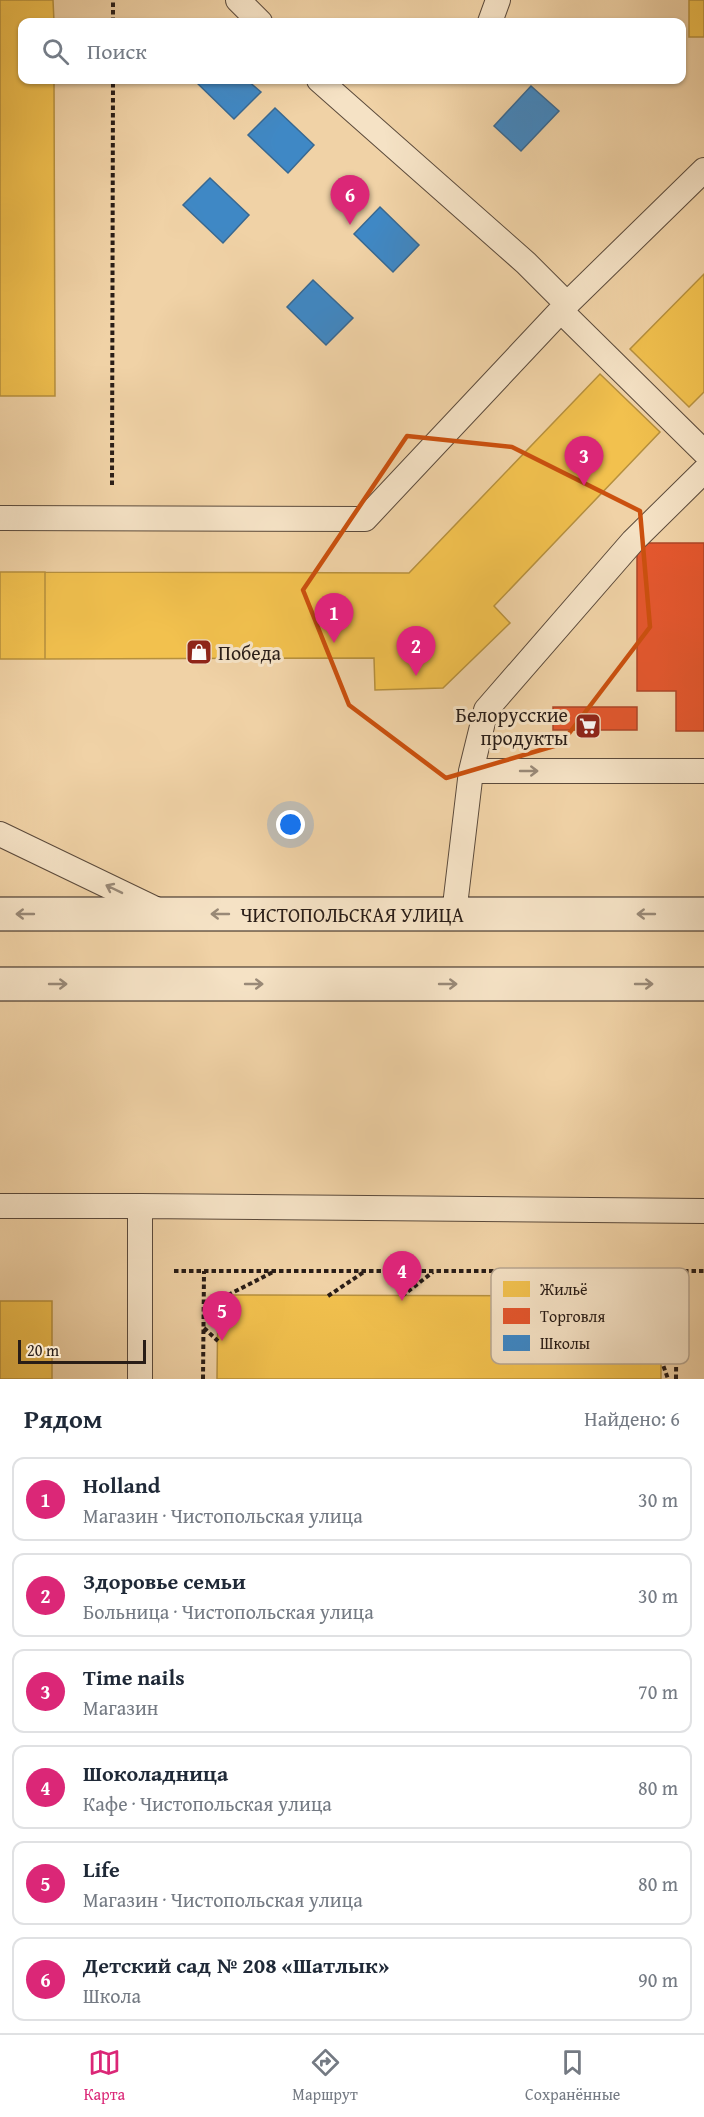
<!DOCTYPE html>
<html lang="ru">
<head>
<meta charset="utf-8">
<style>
	:root { --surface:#fff; --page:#f6f6f7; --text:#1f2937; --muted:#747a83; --line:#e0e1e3; --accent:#db2777 }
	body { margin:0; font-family:"Gentium Book Plus",serif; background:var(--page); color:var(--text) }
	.scale { position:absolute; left:18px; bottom:15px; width:128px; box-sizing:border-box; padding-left:6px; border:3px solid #291d17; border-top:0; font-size:16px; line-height:21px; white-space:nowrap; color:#291d17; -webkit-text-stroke:4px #f5e2c5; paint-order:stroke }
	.you { position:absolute; left:291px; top:825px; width:21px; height:21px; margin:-15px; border:4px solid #fff; border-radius:50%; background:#1a73e8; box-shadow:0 0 0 9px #1a73e833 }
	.badge { display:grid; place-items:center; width:39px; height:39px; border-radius:50%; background:var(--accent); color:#fff; font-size:20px; font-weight:700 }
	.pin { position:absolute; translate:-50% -50px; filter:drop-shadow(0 2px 3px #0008) }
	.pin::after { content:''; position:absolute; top:32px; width:21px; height:18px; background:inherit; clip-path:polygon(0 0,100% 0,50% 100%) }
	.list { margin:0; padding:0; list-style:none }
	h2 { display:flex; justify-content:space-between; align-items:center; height:78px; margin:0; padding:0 24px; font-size:26px }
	h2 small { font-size:20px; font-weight:400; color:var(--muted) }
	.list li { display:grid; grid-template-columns:39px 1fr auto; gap:18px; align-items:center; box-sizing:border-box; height:84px; margin:0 12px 12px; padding:0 12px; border:2px solid var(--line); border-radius:12px }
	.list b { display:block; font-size:22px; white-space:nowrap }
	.list p { margin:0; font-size:20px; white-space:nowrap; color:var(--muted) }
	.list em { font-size:20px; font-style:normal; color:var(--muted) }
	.icon { flex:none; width:33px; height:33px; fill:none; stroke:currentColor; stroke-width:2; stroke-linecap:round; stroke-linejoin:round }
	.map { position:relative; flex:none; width:704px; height:1379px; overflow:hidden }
	.search { position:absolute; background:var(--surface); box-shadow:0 2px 4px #0004; left:18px; right:18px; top:18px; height:66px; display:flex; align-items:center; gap:15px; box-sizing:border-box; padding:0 21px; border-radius:12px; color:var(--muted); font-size:22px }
	.sheet { height:654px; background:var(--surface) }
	nav { display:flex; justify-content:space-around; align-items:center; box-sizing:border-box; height:84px; border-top:2px solid var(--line); background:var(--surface); font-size:16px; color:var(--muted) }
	nav a { display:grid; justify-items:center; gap:3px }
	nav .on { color:var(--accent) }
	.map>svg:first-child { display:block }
	.homes { fill:#f2c14e; stroke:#b6903e; stroke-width:1.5 }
	.shops { fill:#e4572e; stroke:#ac4627; stroke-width:1.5 }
	.schools { fill:#3f88c5; stroke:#386891; stroke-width:1.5 }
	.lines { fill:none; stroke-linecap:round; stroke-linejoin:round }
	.service-casing { stroke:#5b4a3b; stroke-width:26 }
	.secondary-casing { stroke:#291d17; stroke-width:35 }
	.path { stroke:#291d17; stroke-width:4; stroke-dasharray:4.5 3; stroke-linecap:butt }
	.service { stroke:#f5e2c5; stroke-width:24 }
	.secondary { stroke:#f5e2c5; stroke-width:33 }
	.oneway { stroke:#998977 }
	.marked { fill:none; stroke:#cb500e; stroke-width:4.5; stroke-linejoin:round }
	.labels { text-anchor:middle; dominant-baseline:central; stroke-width:6; stroke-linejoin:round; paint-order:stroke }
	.poi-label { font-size:20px; fill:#291d17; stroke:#f5e2c5; text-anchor:start }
	.street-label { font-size:20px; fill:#291d17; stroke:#f5e2c5 }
	.key { fill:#f5e2c5; stroke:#b8a791; stroke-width:1.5 }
	.key-label { font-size:16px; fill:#291d17 }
</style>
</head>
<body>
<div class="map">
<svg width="704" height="1379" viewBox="0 0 704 1379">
	<rect width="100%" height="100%" fill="#f0d2a6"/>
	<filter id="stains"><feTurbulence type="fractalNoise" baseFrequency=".00333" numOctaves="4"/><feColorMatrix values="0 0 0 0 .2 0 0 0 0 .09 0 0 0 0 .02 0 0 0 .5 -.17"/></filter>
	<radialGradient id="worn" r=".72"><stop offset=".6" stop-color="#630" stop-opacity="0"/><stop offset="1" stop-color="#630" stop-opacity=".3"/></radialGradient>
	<path class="homes" d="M0 0H53L54 22H22V80H54L55 396H0Z
		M689 0H704V37H689Z
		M704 274V392L689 407 630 349Z
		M600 374 660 432 494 606 510 623 443 688 375 690 374 658 45 659V572L409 573Z
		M0 572H45V659H0Z
		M628 1278H670V1308H661V1379H217L218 1295 628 1296Z
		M0 1301H52V1379H0Z"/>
	<path class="shops" d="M637 543H704V731H676V691H637Z
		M553 707H637V730H553Z"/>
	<path class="schools" d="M196 80H247L261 92 234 119 195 81Z
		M531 86 559 111 521 151 494 126Z
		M275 108 314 145 288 173 248 135Z
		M210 178 249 215 223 243 183 205Z
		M380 207 419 245 393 272 354 234Z
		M313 280 353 318 326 345 287 307Z"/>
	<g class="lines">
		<g class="service-casing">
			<path id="service" d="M238 0 260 22
				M490 22 498 0
				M319 80 526 263 567 304
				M561 311 704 452
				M0 518 365 519 567 304 704 170
				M471 771H704
				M0 834 162 912
				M454 914 471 771 486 710 633 541 704 471
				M0 1206H140V1379
				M140 1206 704 1211"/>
		</g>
		<g class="secondary-casing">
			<path id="secondary" d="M0 914H704
				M0 984H704"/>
		</g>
		<path class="path" d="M113 22V0
			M112 485 113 80
			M174 1271H704
			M228 1295 273 1272
			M328 1296 364 1272
			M402 1296 433 1272
			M518 1296 551 1271
			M582 1296 614 1271
			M204 1328 218 1341
			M661 1359 668 1379
			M203 1379 204 1271
			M676 1379 677 1271"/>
		<use href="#service" class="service"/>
		<use href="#secondary" class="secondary"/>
	</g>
	<defs><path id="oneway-shaft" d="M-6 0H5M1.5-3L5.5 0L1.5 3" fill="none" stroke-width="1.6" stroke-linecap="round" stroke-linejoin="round" transform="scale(1.5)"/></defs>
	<g class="oneway">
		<use href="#oneway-shaft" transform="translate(529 771)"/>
		<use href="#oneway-shaft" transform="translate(114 889) rotate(-154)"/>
		<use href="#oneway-shaft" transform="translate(25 914) rotate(180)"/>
		<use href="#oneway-shaft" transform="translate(220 914) rotate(180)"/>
		<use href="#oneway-shaft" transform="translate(646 914) rotate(-180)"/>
		<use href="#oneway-shaft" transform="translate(58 984)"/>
		<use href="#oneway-shaft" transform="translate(254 984)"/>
		<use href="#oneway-shaft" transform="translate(448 984)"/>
		<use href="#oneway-shaft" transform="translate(644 984)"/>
	</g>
	<path class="marked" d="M407 436 512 447 640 511 650 627 561 744 446 778 349 705 303 590Z"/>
	<defs>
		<g id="shop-square" transform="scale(1.35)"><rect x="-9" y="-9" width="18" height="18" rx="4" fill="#8f2418" stroke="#f5e2c5"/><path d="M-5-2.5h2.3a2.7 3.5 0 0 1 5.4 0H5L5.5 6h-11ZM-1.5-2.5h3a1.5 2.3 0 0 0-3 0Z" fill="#fff"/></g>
		<g id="supermarket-square" transform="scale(1.35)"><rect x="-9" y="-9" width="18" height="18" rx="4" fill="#8f2418" stroke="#f5e2c5"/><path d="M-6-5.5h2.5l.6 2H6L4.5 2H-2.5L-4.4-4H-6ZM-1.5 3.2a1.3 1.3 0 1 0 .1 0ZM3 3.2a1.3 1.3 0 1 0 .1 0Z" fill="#fff"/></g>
	</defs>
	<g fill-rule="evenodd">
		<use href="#shop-square" x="199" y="652"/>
		<use href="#supermarket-square" x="588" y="726"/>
	</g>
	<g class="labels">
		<g class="poi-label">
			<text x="218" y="652">Победа</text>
			<text x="568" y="714" text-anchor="end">Белорусские<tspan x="568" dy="23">продукты</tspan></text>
		</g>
		<g class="street-label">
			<text x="352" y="914">ЧИСТОПОЛЬСКАЯ УЛИЦА</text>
		</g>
	</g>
	<rect x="491" y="1268" width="198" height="96" rx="9" class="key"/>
	<rect x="503" y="1281" width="27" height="16" fill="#f2c14e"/>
	<rect x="503" y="1308" width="27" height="16" fill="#e4572e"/>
	<rect x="503" y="1335" width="27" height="16" fill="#3f88c5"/>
	<g class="key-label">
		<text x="540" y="1295">Жильё</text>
		<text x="540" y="1322">Торговля</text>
		<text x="540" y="1349">Школы</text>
	</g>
	<rect width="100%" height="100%" filter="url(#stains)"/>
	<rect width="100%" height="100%" fill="url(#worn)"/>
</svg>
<div class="scale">20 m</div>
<div class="you"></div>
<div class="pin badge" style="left:334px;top:643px">1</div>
<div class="pin badge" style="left:416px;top:676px">2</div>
<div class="pin badge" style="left:584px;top:486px">3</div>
<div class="pin badge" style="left:402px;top:1301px">4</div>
<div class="pin badge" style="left:222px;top:1341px">5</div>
<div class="pin badge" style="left:350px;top:225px">6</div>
<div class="search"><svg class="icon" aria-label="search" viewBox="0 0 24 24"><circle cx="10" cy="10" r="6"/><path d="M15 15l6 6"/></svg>Поиск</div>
</div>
<section class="sheet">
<h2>Рядом<small>Найдено: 6</small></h2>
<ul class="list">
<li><span class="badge">1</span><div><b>Holland</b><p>Магазин · Чистопольская улица</p></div><em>30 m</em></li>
<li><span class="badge">2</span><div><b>Здоровье семьи</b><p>Больница · Чистопольская улица</p></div><em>30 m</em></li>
<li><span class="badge">3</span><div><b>Time nails</b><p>Магазин</p></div><em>70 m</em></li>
<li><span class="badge">4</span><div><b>Шоколадница</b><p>Кафе · Чистопольская улица</p></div><em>80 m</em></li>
<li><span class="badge">5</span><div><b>Life</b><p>Магазин · Чистопольская улица</p></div><em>80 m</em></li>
<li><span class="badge">6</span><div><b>Детский сад № 208 «Шатлык»</b><p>Школа</p></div><em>90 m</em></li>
</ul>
</section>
<nav>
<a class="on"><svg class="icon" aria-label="map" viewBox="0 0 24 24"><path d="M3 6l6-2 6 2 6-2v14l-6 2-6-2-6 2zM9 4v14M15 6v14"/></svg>Карта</a>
<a><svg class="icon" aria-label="directions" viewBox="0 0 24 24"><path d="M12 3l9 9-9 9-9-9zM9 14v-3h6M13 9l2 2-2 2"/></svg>Маршрут</a>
<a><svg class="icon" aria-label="saved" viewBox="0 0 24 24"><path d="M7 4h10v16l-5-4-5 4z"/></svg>Сохранённые</a>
</nav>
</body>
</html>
